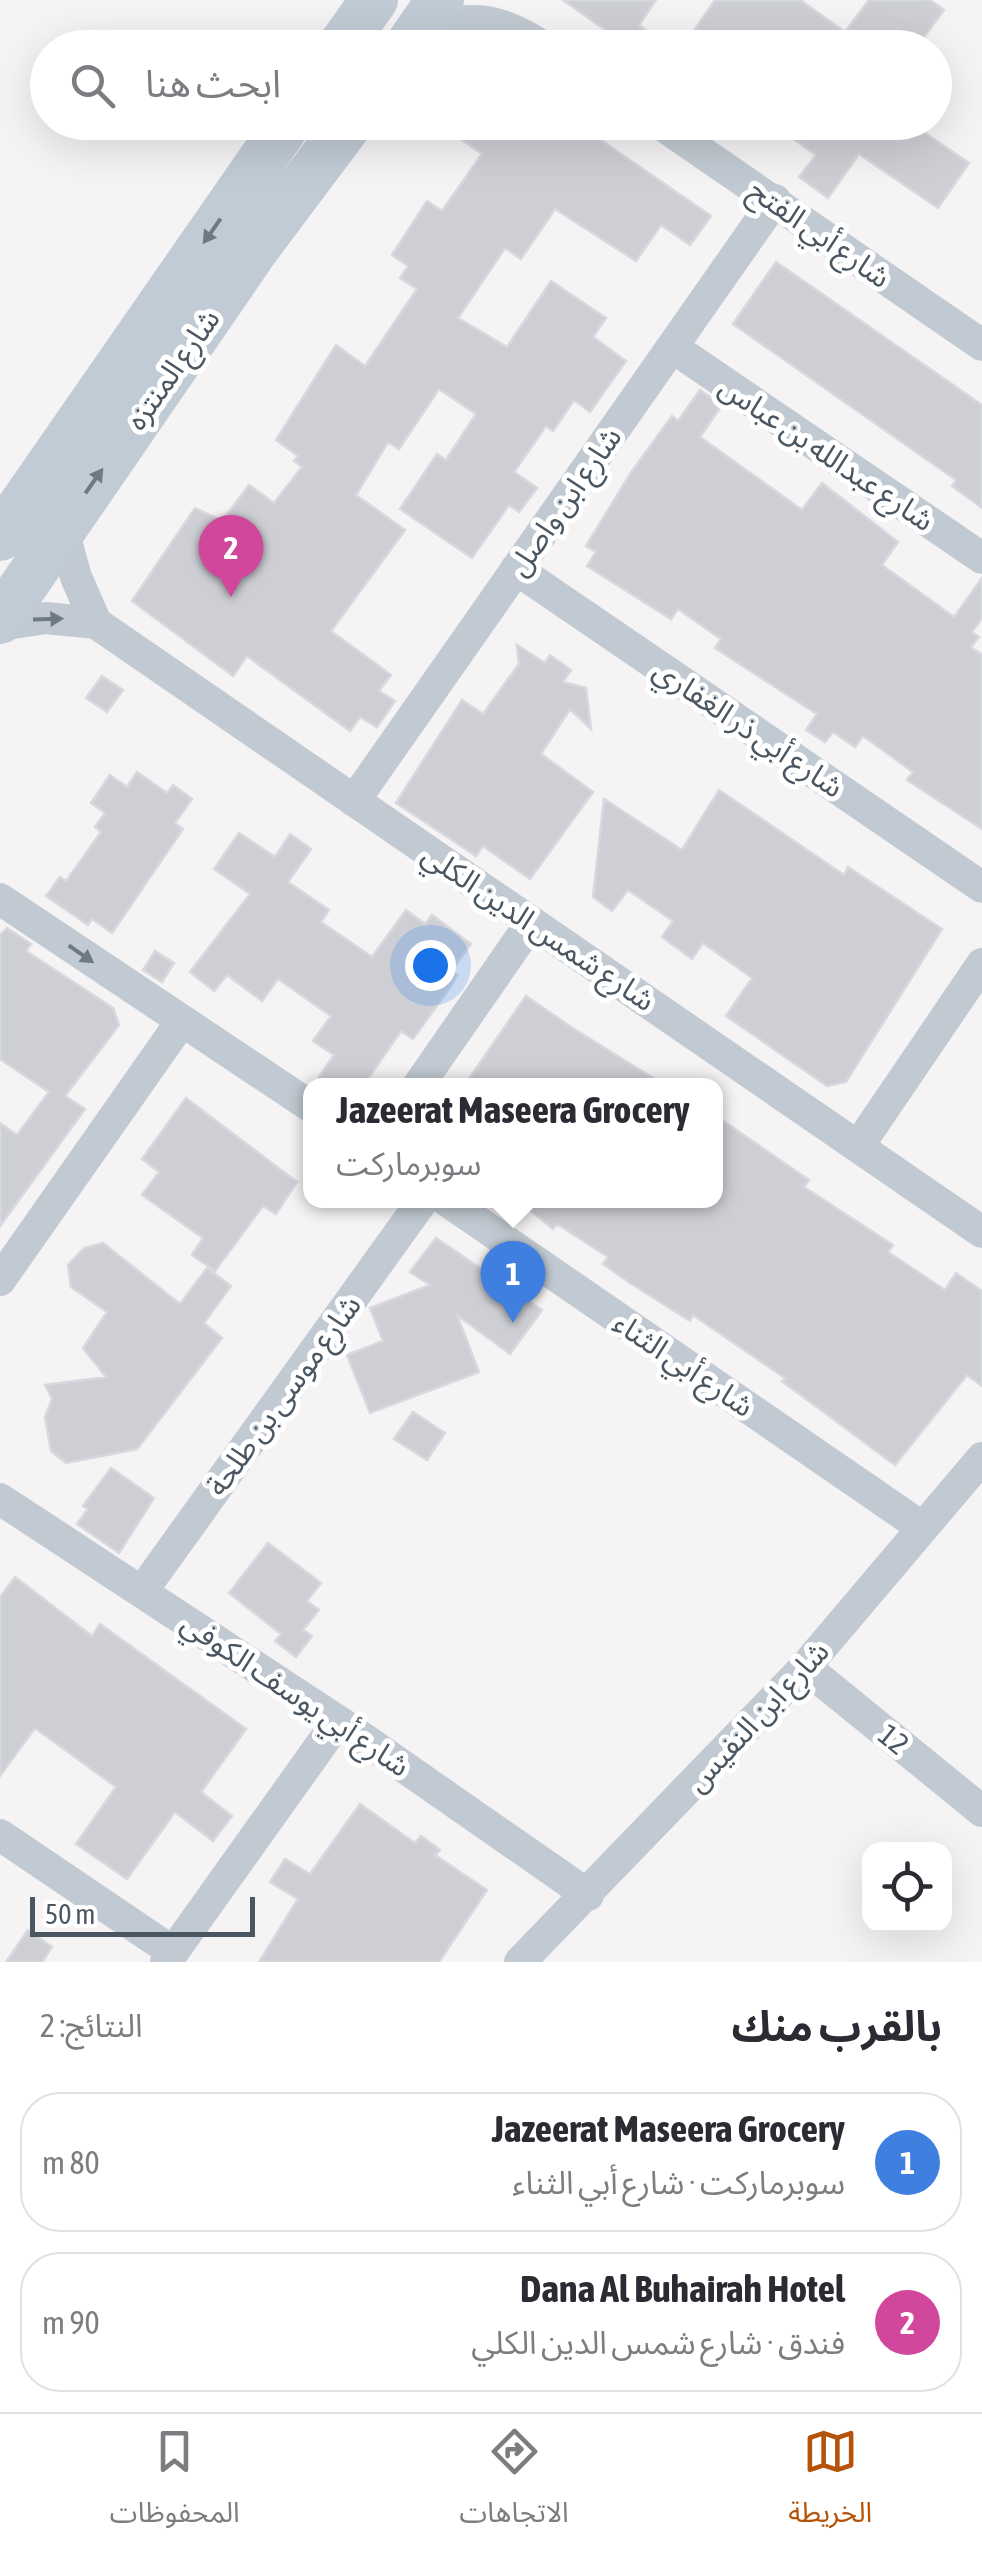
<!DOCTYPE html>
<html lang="ar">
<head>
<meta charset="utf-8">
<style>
	:root { --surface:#fff; --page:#f7f7f7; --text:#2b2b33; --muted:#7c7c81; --line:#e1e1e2; --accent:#b45309 }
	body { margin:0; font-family:"Asap Condensed","Noto Sans Arabic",sans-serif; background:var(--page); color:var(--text); direction:rtl }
	.controls { position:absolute; right:30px; bottom:30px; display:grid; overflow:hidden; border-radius:20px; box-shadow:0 10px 40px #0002 }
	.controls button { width:90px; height:90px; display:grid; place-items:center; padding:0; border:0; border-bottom:2px solid var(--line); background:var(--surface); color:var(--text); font:50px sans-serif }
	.scale { position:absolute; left:30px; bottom:25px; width:225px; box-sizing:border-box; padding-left:10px; border:5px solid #4a5661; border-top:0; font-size:28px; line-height:35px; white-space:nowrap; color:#4a5661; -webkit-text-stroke:8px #fff; paint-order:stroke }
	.you { position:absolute; left:430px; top:965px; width:35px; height:35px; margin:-25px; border:8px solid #fff; border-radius:50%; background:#1a73e8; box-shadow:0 0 0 15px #1a73e833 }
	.badge { display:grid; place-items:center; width:65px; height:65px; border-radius:50%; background:var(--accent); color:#fff; font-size:32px; font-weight:700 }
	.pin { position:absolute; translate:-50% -82px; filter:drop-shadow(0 2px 5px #0008) }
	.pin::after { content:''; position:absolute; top:52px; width:35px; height:30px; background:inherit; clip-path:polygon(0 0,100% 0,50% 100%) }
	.popup { position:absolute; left:303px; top:1078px; width:420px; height:130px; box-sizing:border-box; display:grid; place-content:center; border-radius:20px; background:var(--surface); filter:drop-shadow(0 2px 8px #0005); font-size:32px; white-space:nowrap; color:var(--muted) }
	.popup b { font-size:38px; color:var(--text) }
	.popup::after { content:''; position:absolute; left:50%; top:100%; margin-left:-20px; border:20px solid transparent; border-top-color:var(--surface) }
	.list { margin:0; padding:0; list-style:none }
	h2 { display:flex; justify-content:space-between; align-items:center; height:130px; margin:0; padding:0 40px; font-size:42px }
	h2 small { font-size:32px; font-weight:400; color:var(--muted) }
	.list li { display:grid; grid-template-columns:65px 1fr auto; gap:30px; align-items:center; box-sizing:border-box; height:140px; margin:0 20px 20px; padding:0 20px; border:2px solid var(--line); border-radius:40px }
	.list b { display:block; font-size:38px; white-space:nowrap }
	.list p { margin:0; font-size:32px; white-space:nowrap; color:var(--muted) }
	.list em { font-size:32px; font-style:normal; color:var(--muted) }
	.icon { flex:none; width:55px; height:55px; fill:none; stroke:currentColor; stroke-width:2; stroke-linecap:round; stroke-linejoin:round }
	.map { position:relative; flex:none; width:982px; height:1962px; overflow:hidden; direction:ltr }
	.search { position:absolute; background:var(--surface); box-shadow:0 10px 40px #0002; left:30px; right:30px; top:30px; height:110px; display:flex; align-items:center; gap:25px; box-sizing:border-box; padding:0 35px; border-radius:55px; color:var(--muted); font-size:38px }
	.sheet { height:450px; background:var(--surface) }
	nav { display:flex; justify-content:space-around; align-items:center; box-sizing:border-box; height:140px; border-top:2px solid var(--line); background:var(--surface); font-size:28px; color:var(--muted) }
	nav a { display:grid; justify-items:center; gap:5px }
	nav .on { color:var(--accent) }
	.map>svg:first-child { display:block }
	.building { fill:#cdcfd5; stroke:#d7d9de; stroke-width:2.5 }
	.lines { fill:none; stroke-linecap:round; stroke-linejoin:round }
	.street { stroke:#c1cad2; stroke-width:32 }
	.secondary { stroke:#c1cbd6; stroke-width:48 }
	.oneway { fill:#6e7984 }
	.oneway2 { fill:#6e7983 }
	.labels { text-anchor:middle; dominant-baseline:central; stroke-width:10; stroke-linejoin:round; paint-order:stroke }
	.street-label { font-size:30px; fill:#4a5661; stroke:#fff }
</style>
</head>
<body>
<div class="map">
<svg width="982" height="1962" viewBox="0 0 982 1962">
	<rect width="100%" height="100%" fill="#f5f3f3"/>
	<path class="building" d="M563 0H656L639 25 669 48H631Z
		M715 0H800L845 32 869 0H930L944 10 916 48H682Z
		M474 122H575L711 216 690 245 661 225 636 261 555 209 521 259 505 248 458 318 507 347 551 281 606 318 593 337 626 361 590 412 574 400 553 431 546 426 514 472 537 488 519 512 509 505 472 558 400 509 437 454 446 460 476 414 439 389 399 449 388 442 356 495 405 530 331 631 391 675 379 691 395 701 377 727 360 717 350 731 247 656 233 676 132 601 195 508 222 521 249 485 274 503 302 467 294 461 298 456 276 440 336 345 365 366 417 289 400 278 408 266 392 255 427 201 442 211 482 154 462 140Z
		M799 122H909L969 163 938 208 859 154 828 198 799 177 816 155 789 136Z
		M776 262 982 405V508L952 486 956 480 733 324Z
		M700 390 722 405 700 437 802 510 822 483 898 542 882 565 954 617 982 578V618L972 632 979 637 971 647 982 655V829L907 780 913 772 863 736 855 747 833 732 825 742 806 730 817 714 715 648 721 639 678 609 671 619 587 566 596 552 586 546 632 471 672 416 678 421Z
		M517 645 545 663 550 655 571 670 563 682 586 688 591 729 570 709 541 754 593 792 530 879 483 846 476 856 396 803 462 700 483 714 519 664Z
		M102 676 123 690 107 712 86 698Z
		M137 772 167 793 173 785 192 799 175 823 183 829 112 933 92 919 88 925 46 896 60 877 66 881 101 832 95 827 105 813 91 803 110 775 127 787Z
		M719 790 844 875 848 867 942 929 846 1082 827 1086 726 1016 752 978 703 943 692 959 662 937 673 921 628 890 612 911 593 897 604 799 682 850Z
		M239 833 275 857 290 834 311 849 288 882 329 910 321 922 372 957 406 910 425 924 432 915 471 944 451 971 457 975 451 986 413 1039 401 1031 363 1086H332L319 1077 334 1055 313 1041 331 1016 278 979 262 1001 227 975 214 991 190 972 250 894 214 869Z
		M7 928 31 944 26 951 113 1008 119 1025 65 1096 85 1109 0 1226V1123L17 1135 49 1092 0 1059V935Z
		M155 951 174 963 162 982 143 970Z
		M526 996 574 1029 666 1086H464Z
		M186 1098 297 1182 276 1214 263 1206 215 1271 192 1255 203 1238 142 1195 159 1172 142 1159Z
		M716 1116 809 1180 804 1187 893 1245 888 1252 945 1290 956 1273 982 1291V1386L967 1375 895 1465 782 1381 785 1378 693 1315 690 1321 630 1283 603 1264 608 1257 557 1224 553 1229 517 1200H716Z
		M436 1238 542 1310 510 1354 457 1315 479 1372 370 1413 347 1355 383 1341 370 1308 430 1285 410 1272Z
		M103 1243 180 1304 207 1268 231 1286 204 1323 222 1338 137 1449 66 1463 51 1451 45 1417 52 1399 45 1385 106 1377 83 1348 107 1312 71 1287 68 1265 84 1248Z
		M413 1412 445 1433 427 1460 394 1439Z
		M111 1468 154 1498 119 1553 77 1524 88 1509 83 1506Z
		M268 1543 321 1583 307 1601 319 1610 303 1630 312 1636 296 1657 275 1641 281 1634 229 1593Z
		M15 1577 92 1636 100 1624 246 1729 201 1792 232 1816 213 1841 175 1812 127 1879 76 1844 116 1787 35 1728 0 1776V1597Z
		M360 1804 415 1843 421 1836 440 1850 435 1855 487 1890 439 1962H259L298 1899 270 1882 285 1859 310 1874Z
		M28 1930 52 1947 42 1962H6Z"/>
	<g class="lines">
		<path class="street" d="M417 34C469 13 498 17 545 48
			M658 122 982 345
			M672 347 982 558
			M62 527 76 577 96 623
			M516 569 982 887
			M0 625 46 618 96 623 982 1232
			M354 801 775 200
			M0 899 310 1106
			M418 1086 531 923
			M859 1145 982 964
			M446 1200 923 1528
			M0 1280 181 1022
			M0 1499 338 1721 588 1895
			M143 1590 423 1200
			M805 1667 982 1811
			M0 1835 173 1952
			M166 1962 338 1721
			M520 1962 805 1667 982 1458"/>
		<path class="secondary" d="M340 48 374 0
			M407 48 440 0
			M0 537 288 122
			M0 620 255 249 350 122"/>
	</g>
	<defs><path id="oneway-solid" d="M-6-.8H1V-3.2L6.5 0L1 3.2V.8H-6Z" transform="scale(2.5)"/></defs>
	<g class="oneway">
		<use href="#oneway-solid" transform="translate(212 231) rotate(125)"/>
		<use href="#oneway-solid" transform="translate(94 481) rotate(-55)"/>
	</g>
	<g class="oneway2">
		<use href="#oneway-solid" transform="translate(48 619) rotate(-2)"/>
		<use href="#oneway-solid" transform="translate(81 954) rotate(35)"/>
	</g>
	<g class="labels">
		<g class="street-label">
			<text transform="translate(820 233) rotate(35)">شارع أبي الفتح</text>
			<text transform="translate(172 369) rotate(-55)">شارع المنتزه</text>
			<text transform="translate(827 453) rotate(34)">شارع عبدالله بن عباس</text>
			<text transform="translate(564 501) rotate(-55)">شارع ابن واصل</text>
			<text transform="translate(749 728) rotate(34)">شارع أبي ذر الغفاري</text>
			<text transform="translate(539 927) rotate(34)">شارع شمس الدين الكلي</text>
			<text transform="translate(684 1364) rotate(34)">شارع أبي الثناء</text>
			<text transform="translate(283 1395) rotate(-54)">شارع موسى بن طلحة</text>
			<text transform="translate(296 1694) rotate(34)">شارع أبي يوسف الكوفي</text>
			<text transform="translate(757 1716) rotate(-47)">شارع ابن النفيس</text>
			<text transform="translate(894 1739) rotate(39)">12</text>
		</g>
	</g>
</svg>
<div class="controls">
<button><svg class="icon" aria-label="locate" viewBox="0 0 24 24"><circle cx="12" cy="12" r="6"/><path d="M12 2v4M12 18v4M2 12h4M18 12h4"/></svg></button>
</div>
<div class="scale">50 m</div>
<div class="you"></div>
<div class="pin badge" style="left:513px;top:1323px;background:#3f7fe0">1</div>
<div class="popup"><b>Jazeerat Maseera Grocery</b>سوبرماركت</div>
<div class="pin badge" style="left:231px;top:597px;background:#d1479c">2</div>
<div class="search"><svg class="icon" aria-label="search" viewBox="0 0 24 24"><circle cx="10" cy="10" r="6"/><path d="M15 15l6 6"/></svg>ابحث هنا</div>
</div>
<section class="sheet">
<h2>بالقرب منك<small>النتائج: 2</small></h2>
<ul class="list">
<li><span class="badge" style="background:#3f7fe0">1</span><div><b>Jazeerat Maseera Grocery</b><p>سوبرماركت · شارع أبي الثناء</p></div><em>80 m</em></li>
<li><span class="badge" style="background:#d1479c">2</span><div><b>Dana Al Buhairah Hotel</b><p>فندق · شارع شمس الدين الكلي</p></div><em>90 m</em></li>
</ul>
</section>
<nav>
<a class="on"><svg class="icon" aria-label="map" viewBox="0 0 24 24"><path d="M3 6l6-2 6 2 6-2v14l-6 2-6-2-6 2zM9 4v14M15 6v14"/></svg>الخريطة</a>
<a><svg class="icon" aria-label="directions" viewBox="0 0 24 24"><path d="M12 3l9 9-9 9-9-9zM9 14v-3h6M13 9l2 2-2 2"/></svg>الاتجاهات</a>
<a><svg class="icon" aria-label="saved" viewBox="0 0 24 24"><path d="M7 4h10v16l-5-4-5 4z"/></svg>المحفوظات</a>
</nav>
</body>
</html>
